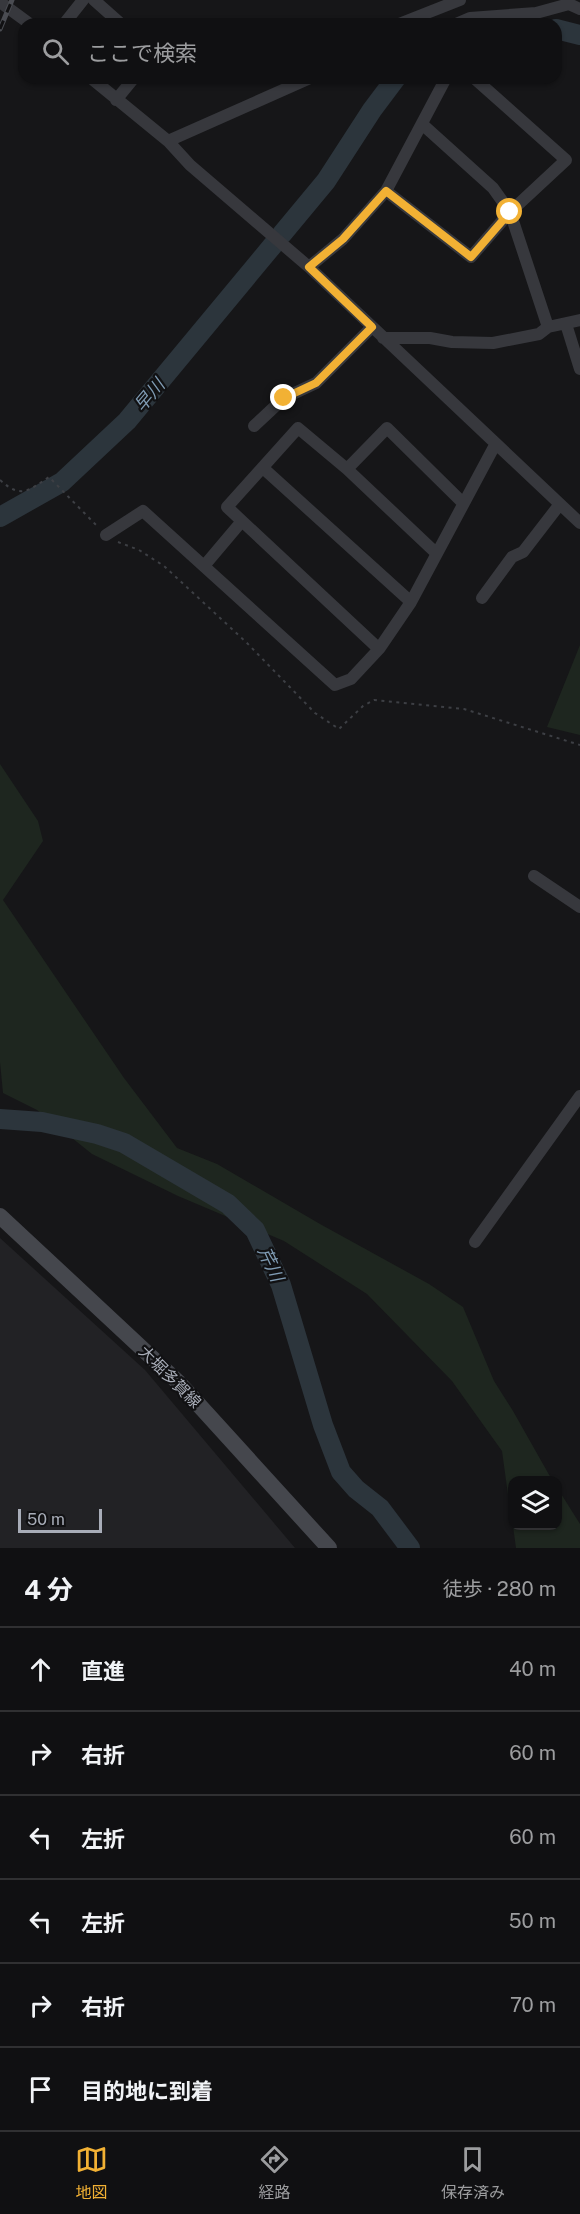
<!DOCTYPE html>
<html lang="ja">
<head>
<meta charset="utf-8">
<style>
	:root { --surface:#101012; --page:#1e1e20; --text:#f1f3f6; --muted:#9c9d9f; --line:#303032; --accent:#f2b134 }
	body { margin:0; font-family:"Public Sans","Noto Sans JP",sans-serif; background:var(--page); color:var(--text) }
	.controls { position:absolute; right:18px; bottom:18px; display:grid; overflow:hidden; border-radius:12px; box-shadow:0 2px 4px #0004 }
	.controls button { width:54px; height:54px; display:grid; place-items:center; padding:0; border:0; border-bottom:2px solid var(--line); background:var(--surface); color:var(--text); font:30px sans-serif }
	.scale { position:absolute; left:18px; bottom:15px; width:84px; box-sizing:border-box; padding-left:6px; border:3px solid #a8adb8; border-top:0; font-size:16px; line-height:21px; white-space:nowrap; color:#a8adb8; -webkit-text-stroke:4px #111113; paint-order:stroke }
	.stop { position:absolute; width:18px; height:18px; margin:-14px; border:4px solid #f2b134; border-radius:50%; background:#fff }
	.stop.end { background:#f2b134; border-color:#fff; box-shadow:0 2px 6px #0008 }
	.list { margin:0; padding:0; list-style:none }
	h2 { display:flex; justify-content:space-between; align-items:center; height:78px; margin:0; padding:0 24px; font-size:26px }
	h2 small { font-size:20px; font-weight:400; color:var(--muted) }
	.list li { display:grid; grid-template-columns:39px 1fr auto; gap:18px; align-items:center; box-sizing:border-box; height:84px; padding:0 24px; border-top:2px solid var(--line) }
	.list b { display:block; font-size:22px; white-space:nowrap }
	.list em { font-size:20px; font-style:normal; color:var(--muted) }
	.icon { flex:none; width:33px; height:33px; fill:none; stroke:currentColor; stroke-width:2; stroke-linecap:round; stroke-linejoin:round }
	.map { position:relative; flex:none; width:580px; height:1548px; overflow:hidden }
	.search { position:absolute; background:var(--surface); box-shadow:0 2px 4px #0004; left:18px; right:18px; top:18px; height:66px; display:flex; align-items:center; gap:15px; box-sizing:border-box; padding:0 21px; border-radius:18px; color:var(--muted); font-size:22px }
	.sheet { height:582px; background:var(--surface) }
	nav { display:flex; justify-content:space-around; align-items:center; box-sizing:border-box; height:84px; border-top:2px solid var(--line); background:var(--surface); font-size:16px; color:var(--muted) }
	nav a { display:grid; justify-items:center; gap:3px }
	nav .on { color:var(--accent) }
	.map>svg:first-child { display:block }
	.built { fill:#222225 }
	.green { fill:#1e261f }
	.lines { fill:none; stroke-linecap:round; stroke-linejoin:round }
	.river { stroke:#2c353c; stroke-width:20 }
	.path { stroke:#3d3f44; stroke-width:2; stroke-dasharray:3 4.5; stroke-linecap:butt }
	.minor { stroke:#37383d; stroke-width:12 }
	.secondary { stroke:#45474d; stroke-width:16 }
	.rail-casing { stroke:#4a4c52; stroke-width:5 }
	.rail { stroke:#111113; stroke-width:3; stroke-dasharray:9; stroke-linecap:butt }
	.route { stroke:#f2b134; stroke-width:8 }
	.labels { text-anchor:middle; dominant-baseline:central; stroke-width:4.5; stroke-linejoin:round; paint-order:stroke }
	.street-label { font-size:16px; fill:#a8adb8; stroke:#111113 }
	.water-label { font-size:18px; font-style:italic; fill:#7f9bb3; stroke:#111113 }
</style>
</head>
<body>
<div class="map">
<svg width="580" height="1548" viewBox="0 0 580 1548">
	<rect width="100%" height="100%" fill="#161618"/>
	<path class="built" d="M0 1238 145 1370 295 1548H0Z"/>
	<path class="green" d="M580 645V735L547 727Z
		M0 764 38 821 43 841 3 900 124 1078 177 1148 217 1164 320 1224 429 1284 463 1307 494 1381 513 1411 552 1480H512V1524L502 1451 452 1381 367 1294 284 1241 178 1196 92 1154 37 1110 3 1093 0 1062Z
		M558 1489 580 1524V1548H516L513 1526H558Z"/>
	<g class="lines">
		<path class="river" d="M556 29 580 35
			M282 234 326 181 372 110 396 78
			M0 517 62 482 127 421 273 245
			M0 1119 42 1122 97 1134 124 1143 228 1204 255 1230 281 1285 323 1425 341 1472 356 1489 380 1508 410 1548"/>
		<path class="path" d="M0 480C21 499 28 491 49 477L99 528
			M118 542 139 550 164 566 246 642 315 713 339 729 363 706 374 700 464 709 580 745"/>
		<path class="minor" d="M94 0 121 24
			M0 2 30 24
			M64 24 83 0
			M399 24 460 0
			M456 24 470 18 536 13 569 4 580 9
			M91 78 168 141 190 165 309 267 580 523
			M116 100 134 78
			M422 124 493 188 510 212 548 327
			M168 141 310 78
			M386 191 471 257 510 212 566 160 474 78
			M309 267 343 239 386 191 446 78
			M566 324 580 369
			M383 338H430L452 342 493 343 539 334 548 327 580 320
			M254 426 284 398 316 383 372 327
			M263 468 411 602
			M347 469 387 428 463 503
			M106 535 143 511 335 685 351 679 379 649 411 602 495 445
			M204 566 242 521
			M482 598 512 557 523 552 560 504
			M379 649 227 507 298 428 347 469 436 553
			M534 876 580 907
			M475 1242 580 1096"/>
		<path class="secondary" d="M0 1216 178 1382 329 1548"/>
		<g class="rail-casing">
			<path id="rail" d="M0 29 12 0"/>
		</g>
		<use href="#rail" class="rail"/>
	</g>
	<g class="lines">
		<path class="route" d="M284 398 316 383 372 327 309 267 343 239 386 191 471 257 510 212"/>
	</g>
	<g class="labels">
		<g class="street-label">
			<text transform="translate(170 1377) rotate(45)">大堀多賀線</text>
		</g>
		<g class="water-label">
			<text transform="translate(149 395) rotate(-50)">早川</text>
			<text transform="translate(271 1264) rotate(65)">芹川</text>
		</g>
	</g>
</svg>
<div class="controls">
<button><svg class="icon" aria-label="layers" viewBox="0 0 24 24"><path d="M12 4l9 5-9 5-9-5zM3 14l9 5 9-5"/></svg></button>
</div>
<div class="scale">50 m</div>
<div class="stop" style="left:510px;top:212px"></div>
<div class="stop end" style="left:284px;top:398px"></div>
<div class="search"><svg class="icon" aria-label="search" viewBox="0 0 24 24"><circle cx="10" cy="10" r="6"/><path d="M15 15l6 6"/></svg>ここで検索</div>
</div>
<section class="sheet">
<h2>4 分<small>徒歩 · 280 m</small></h2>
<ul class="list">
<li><svg class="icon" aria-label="ahead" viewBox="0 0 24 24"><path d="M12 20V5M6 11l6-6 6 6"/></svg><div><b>直進</b></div><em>40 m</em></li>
<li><svg class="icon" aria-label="right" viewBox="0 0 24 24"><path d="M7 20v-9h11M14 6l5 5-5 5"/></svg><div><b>右折</b></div><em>60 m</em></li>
<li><svg class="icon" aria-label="left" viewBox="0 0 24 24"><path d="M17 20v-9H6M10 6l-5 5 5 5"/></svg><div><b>左折</b></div><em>60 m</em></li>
<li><svg class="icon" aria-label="left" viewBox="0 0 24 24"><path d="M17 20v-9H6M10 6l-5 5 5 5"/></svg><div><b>左折</b></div><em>50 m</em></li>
<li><svg class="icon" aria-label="right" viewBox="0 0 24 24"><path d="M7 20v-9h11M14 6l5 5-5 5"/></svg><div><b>右折</b></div><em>70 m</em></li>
<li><svg class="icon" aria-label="arrive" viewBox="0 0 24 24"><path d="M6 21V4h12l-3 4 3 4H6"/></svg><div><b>目的地に到着</b></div></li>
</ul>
</section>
<nav>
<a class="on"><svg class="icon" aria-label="map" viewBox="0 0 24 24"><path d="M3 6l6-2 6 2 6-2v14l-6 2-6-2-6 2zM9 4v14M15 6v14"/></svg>地図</a>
<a><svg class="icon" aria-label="directions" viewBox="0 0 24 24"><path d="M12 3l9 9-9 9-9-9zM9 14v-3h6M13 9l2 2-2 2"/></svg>経路</a>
<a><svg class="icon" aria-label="saved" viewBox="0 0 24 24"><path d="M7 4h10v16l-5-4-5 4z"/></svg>保存済み</a>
</nav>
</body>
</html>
